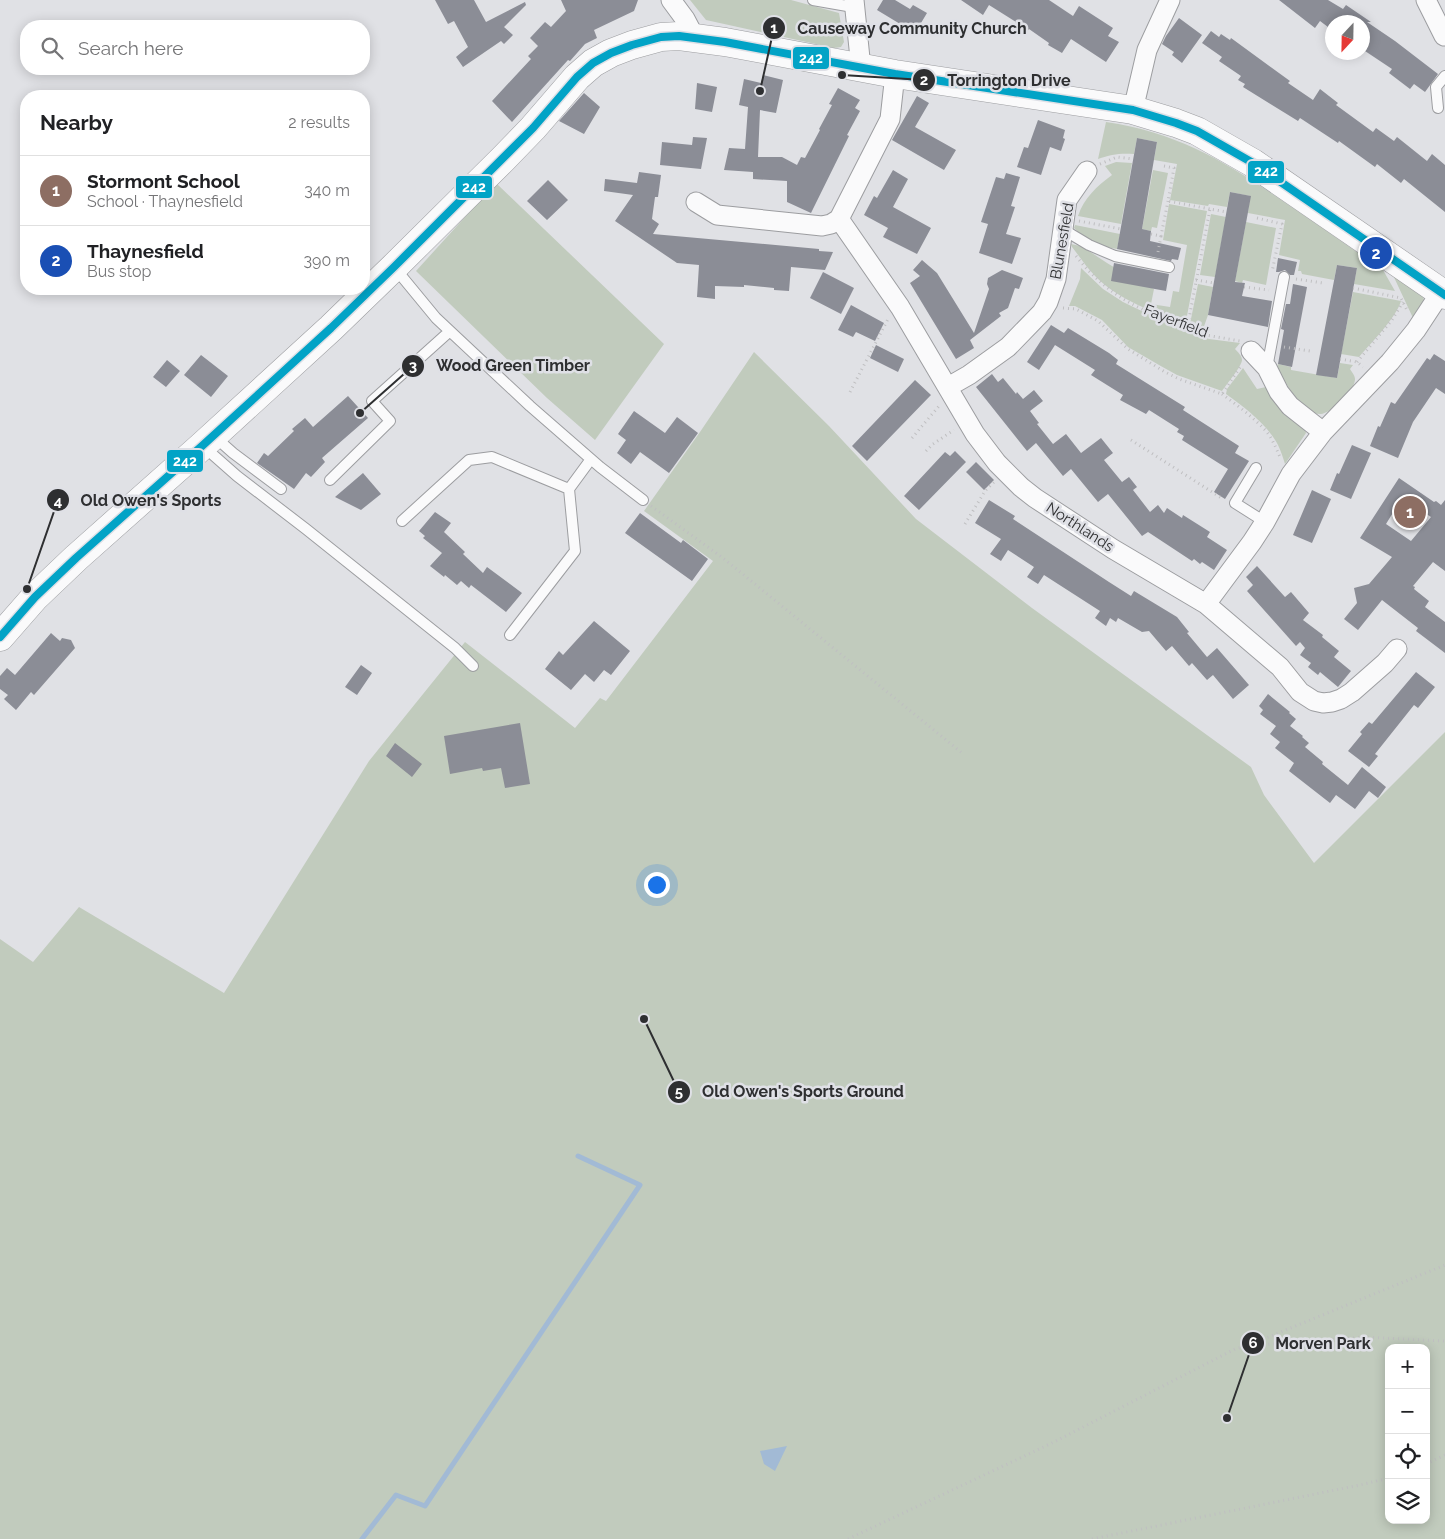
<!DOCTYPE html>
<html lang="en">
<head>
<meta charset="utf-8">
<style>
	:root { --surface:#fff; --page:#f6f6f6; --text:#202124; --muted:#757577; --line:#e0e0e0; --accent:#db2777 }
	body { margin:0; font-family:Raleway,sans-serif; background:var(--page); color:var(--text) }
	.controls { position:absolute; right:15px; bottom:15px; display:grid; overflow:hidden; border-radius:10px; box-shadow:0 2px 12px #0003 }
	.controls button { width:45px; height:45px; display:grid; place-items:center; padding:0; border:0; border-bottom:1px solid var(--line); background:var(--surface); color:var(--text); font:25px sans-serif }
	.compass { position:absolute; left:1325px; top:15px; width:45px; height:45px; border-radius:50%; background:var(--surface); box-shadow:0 2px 12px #0003; rotate:202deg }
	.you { position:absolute; left:656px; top:884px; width:18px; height:18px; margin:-12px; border:4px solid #fff; border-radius:50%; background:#1a73e8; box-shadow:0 0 0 8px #1a73e833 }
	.badge { display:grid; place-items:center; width:32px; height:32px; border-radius:50%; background:var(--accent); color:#fff; font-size:16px; font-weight:700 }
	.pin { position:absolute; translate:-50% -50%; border:2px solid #fff; box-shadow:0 1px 5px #0006 }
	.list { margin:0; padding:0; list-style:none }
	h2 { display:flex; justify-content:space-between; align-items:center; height:65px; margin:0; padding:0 20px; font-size:21px }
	h2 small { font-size:16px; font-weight:400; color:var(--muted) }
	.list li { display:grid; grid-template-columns:32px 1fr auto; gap:15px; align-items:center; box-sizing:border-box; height:70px; padding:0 20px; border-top:1px solid var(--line) }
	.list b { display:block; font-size:19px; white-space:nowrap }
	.list p { margin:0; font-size:16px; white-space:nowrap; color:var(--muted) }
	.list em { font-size:16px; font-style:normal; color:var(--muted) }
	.icon { flex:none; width:28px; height:28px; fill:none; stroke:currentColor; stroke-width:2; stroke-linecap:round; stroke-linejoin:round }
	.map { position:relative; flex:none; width:1445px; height:1539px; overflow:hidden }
	.search { position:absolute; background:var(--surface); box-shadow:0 2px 12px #0003; left:20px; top:20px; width:350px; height:55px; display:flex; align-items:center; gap:12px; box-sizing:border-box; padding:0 18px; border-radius:20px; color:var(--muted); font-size:19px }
	.panel { position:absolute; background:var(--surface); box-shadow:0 2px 12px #0003; left:20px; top:90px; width:350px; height:205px; border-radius:20px }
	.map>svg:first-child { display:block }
	.green { fill:#c1cbbd; fill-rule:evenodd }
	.water { fill:#a2bad5 }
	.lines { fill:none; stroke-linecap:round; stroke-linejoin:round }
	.stream { stroke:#a2bad5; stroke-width:5 }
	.building { fill:#8b8d96; fill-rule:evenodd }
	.lane-casing { stroke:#9c9da0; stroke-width:12 }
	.street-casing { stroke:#9c9da0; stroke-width:21 }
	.secondary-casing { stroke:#9c9da0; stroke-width:29 }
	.path { stroke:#bfbfc1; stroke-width:3; stroke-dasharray:1 4; stroke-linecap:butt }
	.lane { stroke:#fafafb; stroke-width:10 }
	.street { stroke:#fafafb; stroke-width:19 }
	.secondary { stroke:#fafafb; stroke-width:28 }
	.bus-1-casing { stroke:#dfe0e6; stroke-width:11 }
	.bus-1 { stroke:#02a3c6; stroke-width:8 }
	.labels { text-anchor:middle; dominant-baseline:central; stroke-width:5; stroke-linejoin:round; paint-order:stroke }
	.street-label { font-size:15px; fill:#2e2f31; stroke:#dfe0e6 }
	.leader { fill:none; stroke:#2e2f31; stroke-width:2 }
	.callout-dot { fill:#2e2f31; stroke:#dfe0e6; stroke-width:2 }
	.mark-label { font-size:15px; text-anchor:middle; font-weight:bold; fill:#fff }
	.callout-label { font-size:16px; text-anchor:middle; font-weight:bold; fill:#2e2f31; stroke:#dfe0e6; stroke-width:5; stroke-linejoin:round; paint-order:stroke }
	.line-badge { stroke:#dfe0e6; stroke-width:2 }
	.badge-label { font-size:14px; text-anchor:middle; font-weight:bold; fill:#fff }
</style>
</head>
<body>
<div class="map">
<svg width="1445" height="1539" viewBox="0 0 1445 1539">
	<rect width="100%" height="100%" fill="#e0e1e5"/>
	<path class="green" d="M690 0H791L839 13 844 42 841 47 834 48 706 20Z
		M1106 122C1188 134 1239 171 1305 216 1331 234 1357 252 1383 270L1395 291 1354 284 1357 268 1337 265 1334 280 1302 274 1301 271H1298L1300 260 1279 255 1285 220 1248 213 1250 196 1230 192 1227 207 1209 204 1208 206 1170 200 1177 164 1154 160 1157 142 1137 138 1134 154C1121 153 1111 154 1098 159Z
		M1116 162 1132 163 1121 224 1078 216C1084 198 1097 186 1112 175L1105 166Z
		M1153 170 1168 173 1157 228 1152 227 1151 231 1142 229Z
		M496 183 664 344 595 440 547 398 416 271Z
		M1169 204 1207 211 1186 321C1156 315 1118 299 1096 277 1087 268 1080 257 1072 247L1071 244C1086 246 1099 259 1112 266 1126 274 1140 281 1154 289L1151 304 1170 307 1173 291 1179 292 1187 245 1163 240Z
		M1211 214 1226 217 1215 277 1200 275Z
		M1246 222 1276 228 1266 285 1243 280 1242 283 1235 281Z
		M1075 225 1120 234 1117 249C1098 246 1087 241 1074 228Z
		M1081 268 1103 289 1123 302 1150 315 1184 326 1188 331 1209 339 1240 343 1235 349C1238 352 1242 356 1242 360 1242 366 1226 385 1222 391L1177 375 1159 365 1128 347 1102 320 1075 306H1069L1080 279Z
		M1392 273 1423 294 1424 301 1413 318Z
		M1198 284 1213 287 1208 315 1202 332 1193 329 1190 324Z
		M1353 292 1401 301C1396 318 1371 343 1359 357L1341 354Z
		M754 352 829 426 916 519 1032 608 1251 767 1264 795 1314 863 1445 732V1539H0V939L33 962 79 907 224 993 369 761 465 642 575 728 600 698 606 701 713 561 644 511 700 432ZM1389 1348H1426V1520H1389Z
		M1340 363 1353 365 1350 369C1352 372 1355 376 1355 379 1356 389 1330 414 1321 414 1303 415 1284 381 1277 367L1278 364 1291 367V370L1337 378Z
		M1243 368 1257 389 1266 387 1304 426 1306 433 1285 464C1283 458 1281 451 1278 445 1267 424 1244 407 1226 394L1227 389Z"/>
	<path class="water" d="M787 1446 775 1471 764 1464 760 1451Z"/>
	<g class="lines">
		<path class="stream" d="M362 1539 396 1495 425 1506 640 1185 578 1156"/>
	</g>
	<path class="building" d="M435 0H474L486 22 525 2 526 5 504 27 513 35 504 44 501 41 463 67 456 57 468 47 454 21 448 24Z
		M561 0H638L634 11 594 30 597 38 585 44 570 61 568 60 512 122 492 101 531 59 528 56 538 46 530 38 545 22 551 27 566 11Z
		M883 0H895L910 9 913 5 927 13 915 33 877 10Z
		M961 0H1049L1073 16 1079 6 1113 28 1108 36 1119 42 1106 62 1071 39 1062 53 1048 45 1049 43 1029 29 1026 33 1014 25 1016 22 989 5 983 15Z
		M1279 0H1328L1343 9 1346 5 1371 22H1367L1395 41 1438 74 1425 92 1414 84 1410 89 1389 73 1392 69 1362 49V22H1332V30L1320 21 1315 28Z
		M1179 18 1202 35 1182 63 1172 55 1174 52 1162 44 1166 36Z
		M1211 31 1219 37 1221 34 1230 40 1231 38 1290 81 1288 83 1313 100 1320 89 1338 103 1336 105 1373 132 1376 128 1394 141 1397 137 1427 161 1432 154 1445 165V212L1404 179 1401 183 1377 164 1375 167 1339 141 1338 143 1300 118 1298 121 1243 87 1245 84 1238 80 1241 76 1219 61 1222 57 1202 43Z
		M763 75 783 80 776 113 760 110 758 157H782L797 165 801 157 805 158 820 130 819 129 832 105 829 104 838 88 860 100 855 108 860 111 847 135 849 136 811 213 787 202V181L753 179V172L724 170 729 148 745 149 748 107 739 105 744 79 761 83Z
		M697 83 717 87 712 112 695 109Z
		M584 93 600 107 584 134 559 121Z
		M917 96 929 103 915 127 956 150 944 170 892 140Z
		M1038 120 1065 130 1063 138 1065 139 1061 151 1050 147 1041 175 1017 167 1024 147 1028 148Z
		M693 137 707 138 701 169 660 165 662 142 692 145Z
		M1137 138 1157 142 1142 229 1151 231 1150 241 1181 248 1178 260 1172 259 1171 261 1117 249Z
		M893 170 908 179 893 207 931 228 917 254 883 237 888 228 864 215 874 196 877 198Z
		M639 172 661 175 658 197H655L652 219 659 224 653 234 819 249V251L833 252 825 270 791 267 789 291 774 290V288L744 285V287L715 286V299L697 297 699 265 677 263 615 221 633 195 604 191 605 179 637 183Z
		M1006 173 1020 177 1011 206 1015 207 1006 234 1021 238 1012 264 979 253 988 224 981 222 996 177 1004 179Z
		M548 180 568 200 547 220 527 201Z
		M1230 192 1251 196 1235 282 1245 283 1242 296 1272 301 1268 327 1208 315Z
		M1278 258 1297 262 1294 275H1290L1285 270 1279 272H1276Z
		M922 260 937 273 974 333 989 289 987 284 988 278 1002 270 1023 278 1019 289 1015 288 1008 308 999 313 1001 316 970 340 974 348 956 359 910 283 920 276 913 270Z
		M1114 263 1169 274 1166 291 1111 281Z
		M1337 265 1357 268 1337 378 1316 375Z
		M823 272 854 288 841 314 810 298Z
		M1293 284 1307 287 1292 367 1278 364 1284 330 1281 329 1286 304H1290Z
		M851 305 884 323 875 341 856 332 853 337 838 330Z
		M1051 325 1064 333 1068 328 1109 353 1118 360 1116 364 1185 407 1183 410 1239 446 1235 453 1249 461 1225 499 1214 492 1228 469 1182 440 1184 436 1177 432 1179 429 1149 410 1146 414 1120 400 1123 395 1091 375 1095 370 1055 345 1039 370 1027 362Z
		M876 345 904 359 898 372 870 358Z
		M1434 354 1445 361V394L1436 388 1413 422 1398 458 1370 446 1378 426 1380 427 1391 402 1395 404 1427 358 1430 360Z
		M201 355 228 376 211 397 184 375Z
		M167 360 180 371 166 387 153 377Z
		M992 374 998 382 1003 378 1016 394 1017 392 1023 399 1034 390 1043 401 1030 411 1039 423 1037 424 1053 444 1066 434 1081 453 1101 438 1113 453 1104 460 1122 482 1129 477 1137 487 1133 490 1150 512 1158 505 1164 513 1167 508 1182 518 1183 515 1210 532 1207 537 1227 550 1214 570 1202 562 1200 564 1194 559 1192 561 1148 532 1142 536 1108 494 1098 502 1071 469 1063 476 1036 443 1027 451 976 387Z
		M915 380 931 395 867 461 852 446Z
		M348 396 368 418 322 458 325 462 311 477 306 473 294 489 257 463 264 453 268 456 294 431 292 429 305 418 313 427Z
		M634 411 665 433 677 417 698 433 669 473 640 452 631 464 617 453 626 440 618 434Z
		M1352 445 1371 453 1351 499 1330 490 1337 473 1339 474Z
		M955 451 966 462 919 510 904 496 945 452 950 456Z
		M976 462 994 480 984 490 966 472Z
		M363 473 381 494 361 510 335 497Z
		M1399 478 1434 502 1436 501 1441 505 1445 500V571L1433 562 1413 586 1415 587 1414 589 1429 601 1425 607 1445 622V653L1416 631 1418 628 1382 600 1358 630 1344 619 1357 603 1354 588 1369 584 1392 557 1360 538ZM1402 498 1431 517 1411 541 1386 524Z
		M1312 490 1331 499 1312 543 1293 535Z
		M989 500 1015 516 1013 519 1109 582 1131 596 1134 591 1177 617 1189 632 1187 633 1207 657 1217 648 1249 685 1233 699 1213 675 1207 680 1192 663 1189 666 1172 646 1166 651 1149 631 1142 632 1118 618 1116 622 1110 618 1106 626 1095 618 1100 611 1044 575 1038 584 1027 577 1034 567 1008 550 1001 561 990 554 1001 539 975 523Z
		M435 512 451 523 444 532 465 552 463 554 483 573 487 567 522 593 506 612 471 585 469 588 461 581 457 585 445 575 444 577 430 566 442 553 423 538 425 536 419 531Z
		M640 513 681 543 683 540 708 559 692 581 625 533Z
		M1257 566 1285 597 1291 592 1309 613 1303 620 1323 635 1322 637 1339 651 1334 657 1351 671 1338 687 1320 672 1318 675 1308 667 1311 663 1300 655 1305 648 1300 642 1296 646 1247 591 1253 585 1246 577Z
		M594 621 630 651 611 675 604 670 594 682 585 674 571 690 545 669 559 651 563 655Z
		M51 633 60 641 62 638 71 640 75 648 34 695 31 692 16 710 4 699 8 695 0 689V676L7 668 15 675Z
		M361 665 372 673 357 695 345 687Z
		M1416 672 1435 687 1418 708 1414 705 1375 754 1378 756 1369 767 1348 751 1362 734 1360 732 1369 722 1372 724Z
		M1268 694 1290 712 1289 713 1296 719 1290 726 1303 736 1302 737 1309 743 1305 747 1323 762 1322 764 1348 785 1362 767 1386 787 1378 798 1369 791 1355 809 1336 795 1330 803 1289 771 1294 763 1275 748 1280 742 1270 734 1276 726 1260 714 1263 710 1259 706Z
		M520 723 530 784 505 788 501 768 483 771 482 768 450 774 444 736Z
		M395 743 422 764 412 777 386 756Z"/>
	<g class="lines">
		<g class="lane-casing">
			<path id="lane" d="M813 0 853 7
				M1438 108 1436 87 1445 76
				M1064 230 1089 245 1115 256 1169 267
				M394 267 436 318 530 406 600 467 643 500
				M1267 368 1284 277
				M215 437 233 453 281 489
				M203 446 237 476 306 529 455 648 473 666
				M1256 468 1235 503 1265 522
				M330 480 390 421 372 401 450 331
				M402 521 469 460 492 457 569 489 591 459
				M510 635 575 551 569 489"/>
		</g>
		<g class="street-casing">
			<path id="street" d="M671 0 685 19 695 38
				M854 0 861 68
				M1426 0 1444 36
				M1133 110 1147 50 1170 0
				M696 202 717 215 822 226 831 224 839 219 890 119 895 74
				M839 219 900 307 975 434 997 463 1021 487 1035 498 1113 549 1206 604 1280 667 1300 692 1314 701 1323 703 1332 702 1341 699 1352 692 1385 663 1397 649
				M1251 351 1267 368 1279 392 1290 406 1323 432
				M948 387 969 375 1008 347 1042 312 1048 302 1056 279 1067 200 1087 171
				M1206 604 1252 542 1265 522 1291 474 1323 432 1390 362 1416 330 1441 292"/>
		</g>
		<g class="secondary-casing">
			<path id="secondary" d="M0 637 35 597 76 558 202 446 331 328 394 267 503 159 533 128 577 77 593 63 611 53 632 45 661 37 679 36 725 42 895 74 1133 110 1176 123 1197 131 1253 163 1445 295"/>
		</g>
		<path class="path" d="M1100 164 1117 157 1133 159
			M1164 166 1174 168 1168 201 1210 209
			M1257 218 1282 224 1272 272
			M1079 221 1121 229
			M1151 234 1161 236 1168 201
			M1158 252 1161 236
			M1076 256C1105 293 1141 314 1188 324L1190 330 1200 334 1240 341
			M1296 279 1323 283
			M1196 280 1214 283
			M1244 287 1269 290
			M1353 288 1401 298 1408 312
			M1063 308 1076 309 1098 321 1128 349 1165 372 1179 379 1222 394 1241 366
			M1188 324 1210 209 1227 212
			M1284 347 1310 351
			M1340 359 1357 362 1363 367
			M1357 362 1392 320 1403 302
			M850 392 888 319
			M1222 394C1237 405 1253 417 1266 431 1273 439 1276 449 1281 459
			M912 438 939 406
			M1131 440 1223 499
			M926 451 933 444 954 430
			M651 506 723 558 962 753
			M965 524 985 491 994 482
			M1249 1345 1445 1265
			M1426 1464 1445 1455
			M848 1539 1050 1444 1235 1349 1246 1346 1363 1337 1445 1341
			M1092 1539 1360 1485 1389 1478"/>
		<use href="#lane" class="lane"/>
		<use href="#street" class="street"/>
		<use href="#secondary" class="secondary"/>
		<g class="bus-1-casing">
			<path id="bus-1" d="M0 637 35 597 76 558 202 446 331 328 394 267 533 128 577 77 593 63 611 53 632 45 661 37 679 36 725 42 895 74 1133 110 1176 123 1197 131 1253 163 1445 295"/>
		</g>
		<use href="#bus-1" class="bus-1"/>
	</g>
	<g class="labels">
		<g class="street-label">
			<text transform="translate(1062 241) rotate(-80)">Blunesfield</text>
			<text transform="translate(1176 321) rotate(21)">Fayerfield</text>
			<text transform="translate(1080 527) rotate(33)">Northlands</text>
		</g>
	</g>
	<path class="leader" d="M760 91L774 28M842 75L924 80M360 413L413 366M27 589L58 500M644 1019L679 1092M1227 1418L1253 1343"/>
	<g class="callout-dot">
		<circle cx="760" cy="91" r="5"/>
		<circle cx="842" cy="75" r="5"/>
		<circle cx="360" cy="413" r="5"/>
		<circle cx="27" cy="589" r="5"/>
		<circle cx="644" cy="1019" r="5"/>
		<circle cx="1227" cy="1418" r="5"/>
		<circle cx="774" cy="28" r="12"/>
		<circle cx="924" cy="80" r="12"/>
		<circle cx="413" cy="366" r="12"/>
		<circle cx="58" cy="500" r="12"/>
		<circle cx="679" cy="1092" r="12"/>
		<circle cx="1253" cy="1343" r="12"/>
	</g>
	<g class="mark-label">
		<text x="774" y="33">1</text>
		<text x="924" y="85">2</text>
		<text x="413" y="371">3</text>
		<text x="58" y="506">4</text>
		<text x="679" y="1097">5</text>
		<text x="1253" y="1348">6</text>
	</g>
	<g class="callout-label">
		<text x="912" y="34">Causeway Community Church</text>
		<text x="1009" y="86">Torrington Drive</text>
		<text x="513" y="371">Wood Green Timber</text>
		<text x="151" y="506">Old Owen's Sports</text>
		<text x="803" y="1097">Old Owen's Sports Ground</text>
		<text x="1323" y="1349">Morven Park</text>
	</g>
	<g class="line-badge">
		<rect x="792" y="46" width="38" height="24" rx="5" fill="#02a3c6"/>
		<rect x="1247" y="160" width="38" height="24" rx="5" fill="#02a3c6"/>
		<rect x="455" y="175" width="38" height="24" rx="5" fill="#02a3c6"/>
		<rect x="166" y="449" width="38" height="24" rx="5" fill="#02a3c6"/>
	</g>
	<g class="badge-label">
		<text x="811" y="63">242</text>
		<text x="1266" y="176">242</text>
		<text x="474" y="192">242</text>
		<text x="185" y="466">242</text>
	</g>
</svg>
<div class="controls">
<button>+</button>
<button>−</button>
<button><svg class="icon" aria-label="locate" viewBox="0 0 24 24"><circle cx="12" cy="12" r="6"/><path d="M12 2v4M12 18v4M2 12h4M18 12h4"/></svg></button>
<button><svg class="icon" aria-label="layers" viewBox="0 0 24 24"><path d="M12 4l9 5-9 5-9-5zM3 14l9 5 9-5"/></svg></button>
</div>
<svg class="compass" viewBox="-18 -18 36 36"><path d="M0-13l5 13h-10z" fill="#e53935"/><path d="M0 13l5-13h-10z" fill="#757577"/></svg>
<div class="you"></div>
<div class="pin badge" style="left:1410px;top:512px;background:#8d6e63">1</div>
<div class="pin badge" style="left:1376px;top:253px;background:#1a4fb4">2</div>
<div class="search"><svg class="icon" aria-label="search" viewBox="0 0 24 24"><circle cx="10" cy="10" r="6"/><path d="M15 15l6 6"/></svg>Search here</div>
<section class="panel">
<h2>Nearby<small>2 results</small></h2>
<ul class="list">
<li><span class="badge" style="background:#8d6e63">1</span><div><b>Stormont School</b><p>School · Thaynesfield</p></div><em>340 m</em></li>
<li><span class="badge" style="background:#1a4fb4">2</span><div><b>Thaynesfield</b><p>Bus stop</p></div><em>390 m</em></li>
</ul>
</section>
</div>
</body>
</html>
